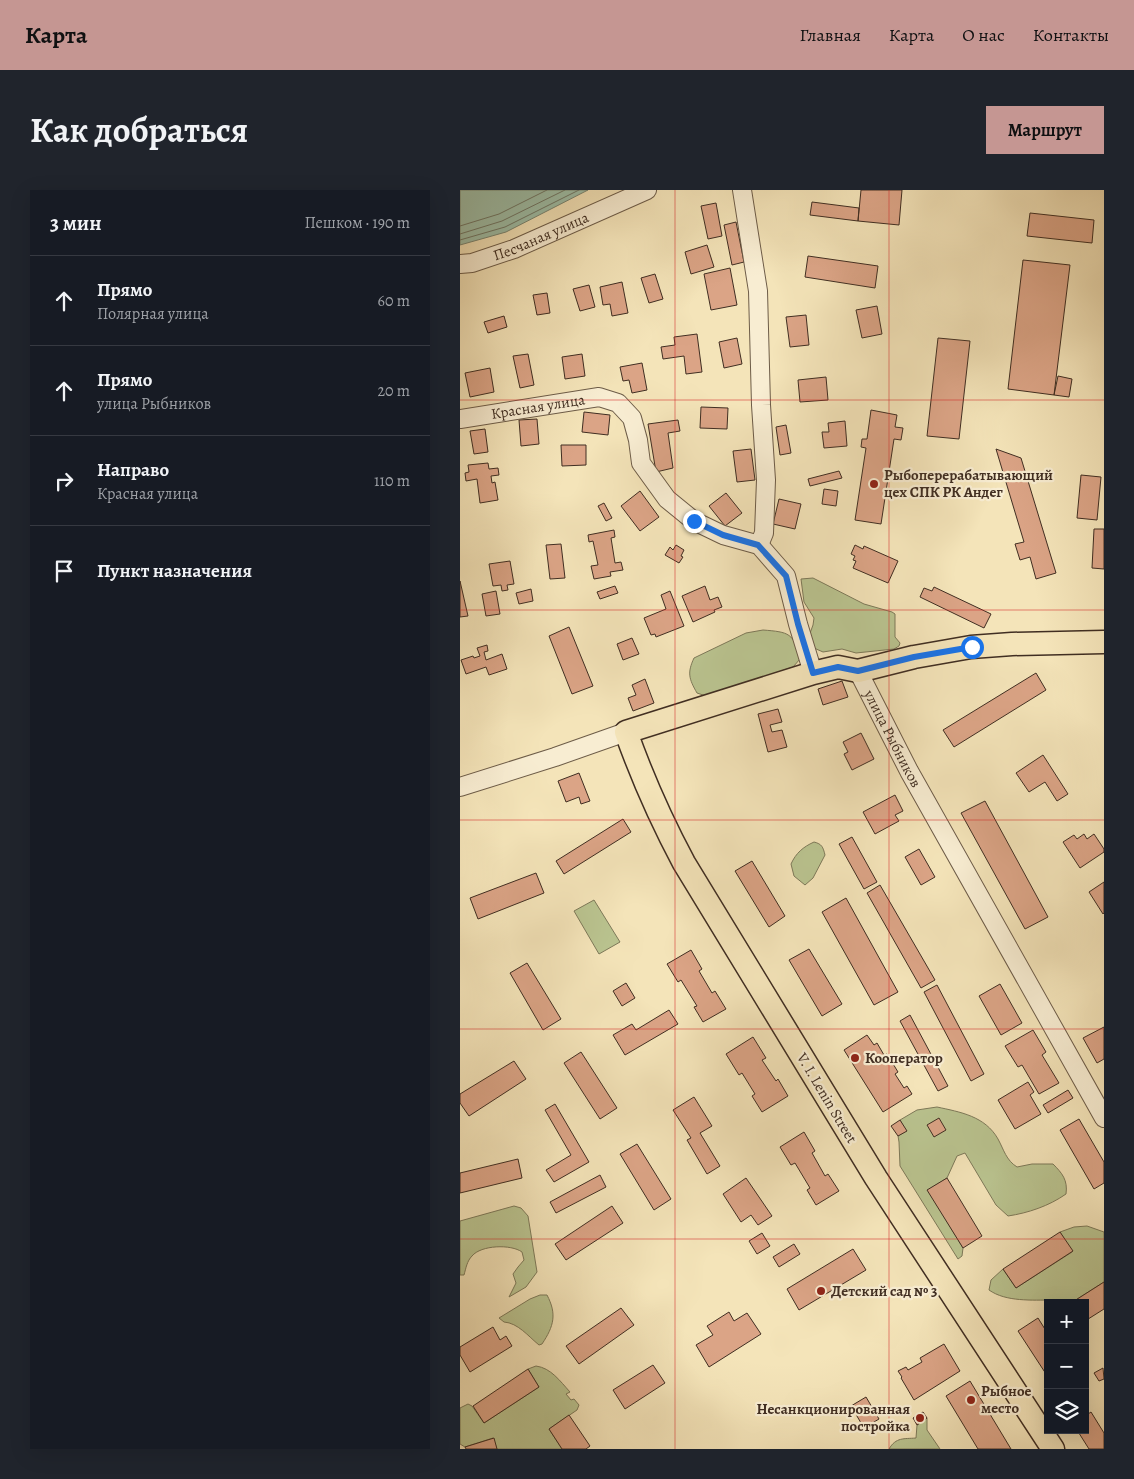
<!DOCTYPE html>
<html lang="ru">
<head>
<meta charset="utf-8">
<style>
	:root { --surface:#171b24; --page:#20242c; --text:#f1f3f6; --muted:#9ea1a6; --line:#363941; --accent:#c59692 }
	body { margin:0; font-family:Alegreya,serif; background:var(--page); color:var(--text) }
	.controls { position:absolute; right:15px; bottom:15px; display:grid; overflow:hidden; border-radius:0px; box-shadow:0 5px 20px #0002 }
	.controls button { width:45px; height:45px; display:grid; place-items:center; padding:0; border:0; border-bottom:1px solid var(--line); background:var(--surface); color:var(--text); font:25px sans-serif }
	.stop { position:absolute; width:15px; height:15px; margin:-11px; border:4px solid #1a73e8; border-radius:50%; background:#fff }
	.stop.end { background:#1a73e8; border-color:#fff; box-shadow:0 1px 5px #0008 }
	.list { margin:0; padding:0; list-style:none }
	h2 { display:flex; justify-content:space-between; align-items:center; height:65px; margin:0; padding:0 20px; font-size:21px }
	h2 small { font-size:16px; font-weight:400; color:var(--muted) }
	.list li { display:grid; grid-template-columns:32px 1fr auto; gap:15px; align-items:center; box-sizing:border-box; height:90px; padding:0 20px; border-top:1px solid var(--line) }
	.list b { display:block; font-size:19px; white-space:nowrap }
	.list p { margin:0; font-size:16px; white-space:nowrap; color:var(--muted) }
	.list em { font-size:16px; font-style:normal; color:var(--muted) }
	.icon { flex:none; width:28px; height:28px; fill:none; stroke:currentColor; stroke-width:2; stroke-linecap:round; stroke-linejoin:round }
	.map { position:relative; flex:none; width:644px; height:1259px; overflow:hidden; border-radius:0px }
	header { display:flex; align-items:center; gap:30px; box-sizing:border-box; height:70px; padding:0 25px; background:var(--accent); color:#111 }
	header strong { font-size:24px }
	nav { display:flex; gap:28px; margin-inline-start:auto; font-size:18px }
	.intro { display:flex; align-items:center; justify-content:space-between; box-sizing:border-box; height:120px; padding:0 30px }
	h1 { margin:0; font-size:35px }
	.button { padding:12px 22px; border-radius:0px; background:var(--accent); color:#111; font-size:18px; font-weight:700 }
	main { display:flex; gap:30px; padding:0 30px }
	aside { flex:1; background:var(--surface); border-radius:0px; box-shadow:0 5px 20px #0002 }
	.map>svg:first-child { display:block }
	.green { fill:#bac490; stroke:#7d7959 }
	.water { fill:#9dbfa9; stroke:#788573 }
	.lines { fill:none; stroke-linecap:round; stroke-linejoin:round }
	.shore { stroke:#6e7666; stroke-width:1 }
	.building { fill:#dba486; stroke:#402e22 }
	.minor-casing { stroke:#6d5c48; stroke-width:20 }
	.major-casing { stroke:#402e22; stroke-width:25 }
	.minor { stroke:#f8edd2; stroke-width:18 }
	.major { stroke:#f4e4b9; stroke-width:22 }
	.route { stroke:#1a73e8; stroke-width:6 }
	.grid { fill:none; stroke:#d62828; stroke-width:1; stroke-opacity:0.55 }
	.poi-dot { fill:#8f2418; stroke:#f8edd2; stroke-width:2 }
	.labels { text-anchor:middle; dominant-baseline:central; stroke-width:4.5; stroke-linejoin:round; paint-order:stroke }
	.street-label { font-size:15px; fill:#402e22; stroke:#f8edd2 }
	.poi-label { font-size:15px; font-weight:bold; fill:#402e22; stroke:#f8edd2; text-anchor:start }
</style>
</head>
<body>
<header>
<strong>Карта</strong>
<nav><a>Главная</a><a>Карта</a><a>О нас</a><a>Контакты</a></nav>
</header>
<div class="intro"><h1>Как добраться</h1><a class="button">Маршрут</a></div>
<main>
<aside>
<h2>3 мин<small>Пешком · 190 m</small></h2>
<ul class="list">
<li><svg class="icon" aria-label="ahead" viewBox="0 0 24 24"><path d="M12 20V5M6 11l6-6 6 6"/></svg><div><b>Прямо</b><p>Полярная улица</p></div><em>60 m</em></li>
<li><svg class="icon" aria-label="ahead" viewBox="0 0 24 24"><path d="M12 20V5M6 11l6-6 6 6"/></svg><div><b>Прямо</b><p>улица Рыбников</p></div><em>20 m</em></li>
<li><svg class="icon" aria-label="right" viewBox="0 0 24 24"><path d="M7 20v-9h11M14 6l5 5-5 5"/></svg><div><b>Направо</b><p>Красная улица</p></div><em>110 m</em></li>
<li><svg class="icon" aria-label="arrive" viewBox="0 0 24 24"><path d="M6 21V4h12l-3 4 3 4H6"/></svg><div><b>Пункт назначения</b></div></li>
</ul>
</aside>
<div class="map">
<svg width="644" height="1259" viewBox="0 0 644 1259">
	<rect width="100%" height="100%" fill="#f4e4b9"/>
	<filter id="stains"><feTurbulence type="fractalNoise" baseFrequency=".004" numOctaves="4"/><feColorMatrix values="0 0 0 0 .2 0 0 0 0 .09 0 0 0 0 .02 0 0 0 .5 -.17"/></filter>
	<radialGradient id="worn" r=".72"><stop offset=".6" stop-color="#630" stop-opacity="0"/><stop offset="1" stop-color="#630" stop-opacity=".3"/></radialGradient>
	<path class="green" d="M353 388 404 414 432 422 435 424V447L440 453 439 456 434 459 396 463 382 459 363 462 354 458 349 446 353 435 354 428 344 412 341 389Z
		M303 440C329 442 334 443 340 469L333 477 246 506 237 503C229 489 227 483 234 468L286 443Z
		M354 652C362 654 363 657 365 665L353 688 345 695 334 686 331 674C336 663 343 657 354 652Z
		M134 710 160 752 139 764 114 721Z
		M477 917C500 922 525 926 538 949 544 960 546 970 557 977L572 974H593C602 983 608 990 606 1004 589 1016 568 1023 548 1026L536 1015 505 963 497 966 487 988 468 1000 503 1058 502 1066 498 1069 440 976 439 952 438 946 446 941 440 930 457 920Z
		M54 1016 61 1018 68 1026 77 1082 66 1097 49 1107 56 1093 53 1084 58 1077 64 1070 62 1062C51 1054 21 1055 12 1066 7 1071 6 1078 4 1085H0V1031Z
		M627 1036 644 1042V1092L611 1113H596L593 1110C572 1110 546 1112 529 1100L531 1090 543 1079 556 1098 612 1062 600 1042 614 1037Z
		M80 1105H87C97 1124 94 1136 82 1154L79 1155C68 1146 58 1133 44 1132L39 1128 70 1109Z
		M76 1176C91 1178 100 1191 110 1202L106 1204 111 1210 114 1209 119 1215 117 1220 89 1239 102 1259H37L33 1248 5 1257 0 1254V1218L8 1214 12 1216 24 1233 79 1197 68 1179Z
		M467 1228V1240L480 1259H429C436 1247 444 1249 456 1248L457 1235Z"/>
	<path class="water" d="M0 0H128L46 42 0 55Z"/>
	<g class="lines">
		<path class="shore" d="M0 36 39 24 87 0
			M0 44 42 31 105 0
			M0 50 45 37 119 0"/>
	</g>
	<path class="building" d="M401 0H442L439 35 398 31Z
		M352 12 399 18 398 31 350 25Z
		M256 13 262 46 248 49 241 16Z
		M570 23 634 30 632 53 567 46Z
		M276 32 284 72 272 75 264 35Z
		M247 55 254 77 231 84 225 62Z
		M348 66 418 76 415 98 345 87Z
		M563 70 610 75 594 205 548 199Z
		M270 78 277 115 251 120 244 84Z
		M195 84 203 109 189 113 181 88Z
		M162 92 168 123 152 126 150 114 143 115 140 97Z
		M129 95 135 117 120 121 113 99Z
		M87 103 90 123 77 125 73 105Z
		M417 116 422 144 402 148 396 120Z
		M346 125 349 155 330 157 326 127Z
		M44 126 47 137 28 143 24 132Z
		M237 144 242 182 226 184 224 166 203 169 201 157 215 155 214 147Z
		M277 148 282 174 264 178 259 152Z
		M478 148 510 151 499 249 467 246Z
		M68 164 74 195 60 198 53 166Z
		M122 164 125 186 105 189 102 167Z
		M182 173 187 200 172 203 169 190 163 191 160 177Z
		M30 178 34 202 10 207 5 183Z
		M598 186 612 189 609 207 594 205Z
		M366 187 368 210 340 212 338 190Z
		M241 217 268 218 267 239 240 238Z
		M411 220 437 225 435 237 443 238 441 250 434 249 421 334 395 330 406 258 401 257 402 249H407Z
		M124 222 150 225 148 245 122 242Z
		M77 229 79 254 61 256 59 230Z
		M218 230 220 241 208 243 213 278 196 282 188 234Z
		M385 231 387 256 364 258 362 242H369L368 233Z
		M326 235 331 263 320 265 316 237Z
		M25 239 28 262 14 264 10 241Z
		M101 255H126V275L102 276Z
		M291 259 295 290 277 292 273 261Z
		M536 259 561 268 596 383 576 389 570 367 560 370 555 354 564 352Z
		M28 273 29 279 38 278 39 285 31 286 32 293 35 292 38 310 20 313 17 289 6 291 5 283 9 282 8 275Z
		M379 281 382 288 350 296 348 289Z
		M621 285 641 287 637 330 617 328Z
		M364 299 378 301 376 316 362 314Z
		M180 301 199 327 180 341 161 316Z
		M266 303 282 323 265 336 249 316Z
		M319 309 341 314 335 339 313 334Z
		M144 313 152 328 146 331 138 316Z
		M634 339H644V379L632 378Z
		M154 340 155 347 151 348 155 373 161 372 163 380 150 382 151 386 134 389 131 376 138 375 133 351 129 352 128 345Z
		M101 354 105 388 90 389 86 355Z
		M216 355 224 360 221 366 223 367 219 373 205 365 210 357 213 360Z
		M395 355 403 359 404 356 438 371 428 393 393 378 396 371 393 370 395 366 391 364Z
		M50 371 54 394 47 395 48 400 42 401 41 395 33 396 29 374Z
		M0 391 8 426 0 427Z
		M155 396 158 403 140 409 137 402Z
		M245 396 250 410 258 407 262 417 254 420 255 422 233 432 222 406Z
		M474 397 531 424 524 438 460 407 464 398 472 401Z
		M71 399 73 411 59 414 56 403Z
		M36 401 40 424 26 426 22 404Z
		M210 401 224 436 196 447 195 444 191 445 184 428 206 419 201 405Z
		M109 437 133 496 112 504 89 446Z
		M172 448 179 464 163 470 157 454Z
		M27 455 28 461 24 462 26 470 42 464 47 479 29 485 26 477 6 484 1 470 13 466 14 468 20 466 17 458Z
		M576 483 586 500 494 557 483 540Z
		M185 489 194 513 173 521 168 508 176 505 172 495Z
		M382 491 388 507 363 515 358 499Z
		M318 519 322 532 310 535 312 542 322 540 327 557 308 562 298 524Z
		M401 543 414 569 392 580 384 564 388 562 383 552Z
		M583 565 608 604 597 611 585 592 569 602 556 583Z
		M119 583 130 611 121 614 119 607 106 612 98 591Z
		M435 605 443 621 435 625 439 631 415 644 403 622Z
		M525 611 588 727 565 739 501 623Z
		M163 629 171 642 104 684 96 671Z
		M624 644 627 649 634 644 644 659V662L620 678 603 652 614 645 617 649Z
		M392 647 417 692 404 699 379 654Z
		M459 659 475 687 461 695 445 667Z
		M292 671 325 726 309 737 275 681Z
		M76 683 84 703 18 729 10 708Z
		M644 692V723L643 724 629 702Z
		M420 695 475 790 461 798 407 703Z
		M386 708 438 802 414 815 362 722Z
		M349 759 382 814 362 826 329 770Z
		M231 760 242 779 239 781 252 803 255 801 266 819 243 832 234 817 237 816 221 790 218 792 207 774Z
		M67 773 101 829 83 840 50 783Z
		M166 793 175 808 162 816 153 801Z
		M540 794 562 833 541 845 519 806Z
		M477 795 524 884 511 891 464 802Z
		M209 820 218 834 165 865 153 845 172 834 176 840Z
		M450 825 488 896 478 901 440 831Z
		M644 837V869L637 873 623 848Z
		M573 840 586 862 582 865 599 893 579 904 562 875 558 877 545 856Z
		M407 845 414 855 417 853 424 865 427 864 438 882 435 884 444 898 447 896 452 904 423 922 384 860Z
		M293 847 306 868 302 870 316 891 318 889 328 906 302 922 292 906 295 904 282 883 279 885 266 864Z
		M121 862 157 918 140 929 104 873Z
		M54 871 66 889 9 926 0 913V904Z
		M568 892 574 902 570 905 581 924 555 939 538 910Z
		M608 900 613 908 588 923 583 915Z
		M234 907 252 936 240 943 260 976 247 984 227 950 231 948 213 920Z
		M95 914 129 972 94 992 86 980 111 965 85 920Z
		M479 928 486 940 474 947 467 935Z
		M619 929 644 972V993L634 999 600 940Z
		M440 930 447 941 438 946 431 936Z
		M344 942 355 961 352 963 365 986 368 984 379 1001 356 1015 347 1000 350 998 335 973 331 975 320 957Z
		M177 954 211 1009 194 1020 160 964Z
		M58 969 62 988 0 1003V983Z
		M140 985 146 997 96 1023 90 1012Z
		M286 988 312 1026 298 1035 291 1025 281 1032 263 1004Z
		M487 988 522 1046 503 1058 467 1000Z
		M152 1016 163 1033 106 1070 95 1054Z
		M600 1042 613 1061 556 1098 543 1079Z
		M302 1043 310 1056 297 1064 289 1051Z
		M334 1054 340 1064 319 1077 313 1067Z
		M393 1059 406 1080 339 1120 327 1099Z
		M644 1092V1119L625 1131V1113H611Z
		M161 1118 174 1135 119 1174 106 1156Z
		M269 1122 274 1131 287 1123 301 1144 249 1177 236 1155 253 1145 247 1136Z
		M578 1128 588 1144V1187L558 1141Z
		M33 1137 40 1150 46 1146 52 1156 10 1182 0 1165V1157Z
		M484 1154 500 1181 454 1210 441 1188 442 1187 438 1181 446 1177 448 1180 462 1172 460 1168Z
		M193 1175 205 1193 165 1219 153 1200Z
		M643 1178 644 1189 639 1191 634 1183Z
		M68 1179 79 1197 24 1233 13 1216Z
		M510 1191 551 1259H518L486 1206Z
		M406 1207 419 1229 404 1238 391 1216Z
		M463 1222 467 1228 457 1235 453 1228Z
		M631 1222 644 1243V1259H629L617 1240H625V1226Z
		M109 1225 130 1256 126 1259H102L89 1239Z
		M34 1248 37 1259H6L5 1257Z"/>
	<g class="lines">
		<g class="minor-casing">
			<g id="minor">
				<path d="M282 0 298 101 301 215 306 290 304 343 299 355"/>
				<path id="s1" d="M0 74 12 73 54 59 187 0"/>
				<path id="s2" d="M0 229 139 207 158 213 172 228 178 250 181 273 207 309 234 331 263 345 299 355 326 386 338 434 353 483"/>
				<path id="s3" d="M398 481 449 581 644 928"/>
				<path d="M0 597 95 567 166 542"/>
			</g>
		</g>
		<g class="major-casing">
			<path id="major" d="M593 1259 416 988 224 673C201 630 182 587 166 542L353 483 378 477 398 481 454 467 511 457 552 454 644 452"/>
		</g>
		<use href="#minor" class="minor"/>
		<use href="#major" class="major"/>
	</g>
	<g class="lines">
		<path class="route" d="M234 331 263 345 298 355 326 386 338 434 353 483 378 477 398 481 454 467 512 457"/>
	</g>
	<path class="grid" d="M215 0V1259M429 0V1259M0 210H644M0 420H644M0 630H644M0 839H644M0 1049H644"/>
	<g class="poi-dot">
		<circle cx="414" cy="294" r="5"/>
		<circle cx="395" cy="868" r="5"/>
		<circle cx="361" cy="1101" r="5"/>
		<circle cx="511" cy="1210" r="5"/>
		<circle cx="460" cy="1228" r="5"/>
	</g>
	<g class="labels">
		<g class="street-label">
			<text stroke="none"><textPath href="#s1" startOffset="86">Песчаная улица</textPath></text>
			<text stroke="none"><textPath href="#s2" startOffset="79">Красная улица</textPath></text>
			<text stroke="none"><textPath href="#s3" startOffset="76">улица Рыбников</textPath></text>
			<text transform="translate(367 908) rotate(59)">V. I. Lenin Street</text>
		</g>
		<g class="poi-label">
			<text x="424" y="285">Рыбоперерабатывающий<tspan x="424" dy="17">цех СПК РК Андег</tspan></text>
			<text x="405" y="868">Кооператор</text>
			<text x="371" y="1101">Детский сад № 3</text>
			<text x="521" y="1201">Рыбное<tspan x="521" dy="17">место</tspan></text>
			<text x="450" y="1219" text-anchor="end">Несанкционированная<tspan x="450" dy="17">постройка</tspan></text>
		</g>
	</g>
	<rect width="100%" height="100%" filter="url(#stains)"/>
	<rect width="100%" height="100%" fill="url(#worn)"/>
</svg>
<div class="controls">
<button>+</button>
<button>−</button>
<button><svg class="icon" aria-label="layers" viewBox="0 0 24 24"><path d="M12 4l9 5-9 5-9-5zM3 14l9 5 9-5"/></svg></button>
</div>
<div class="stop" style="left:512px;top:457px"></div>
<div class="stop end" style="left:234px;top:331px"></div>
</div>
</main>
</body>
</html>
